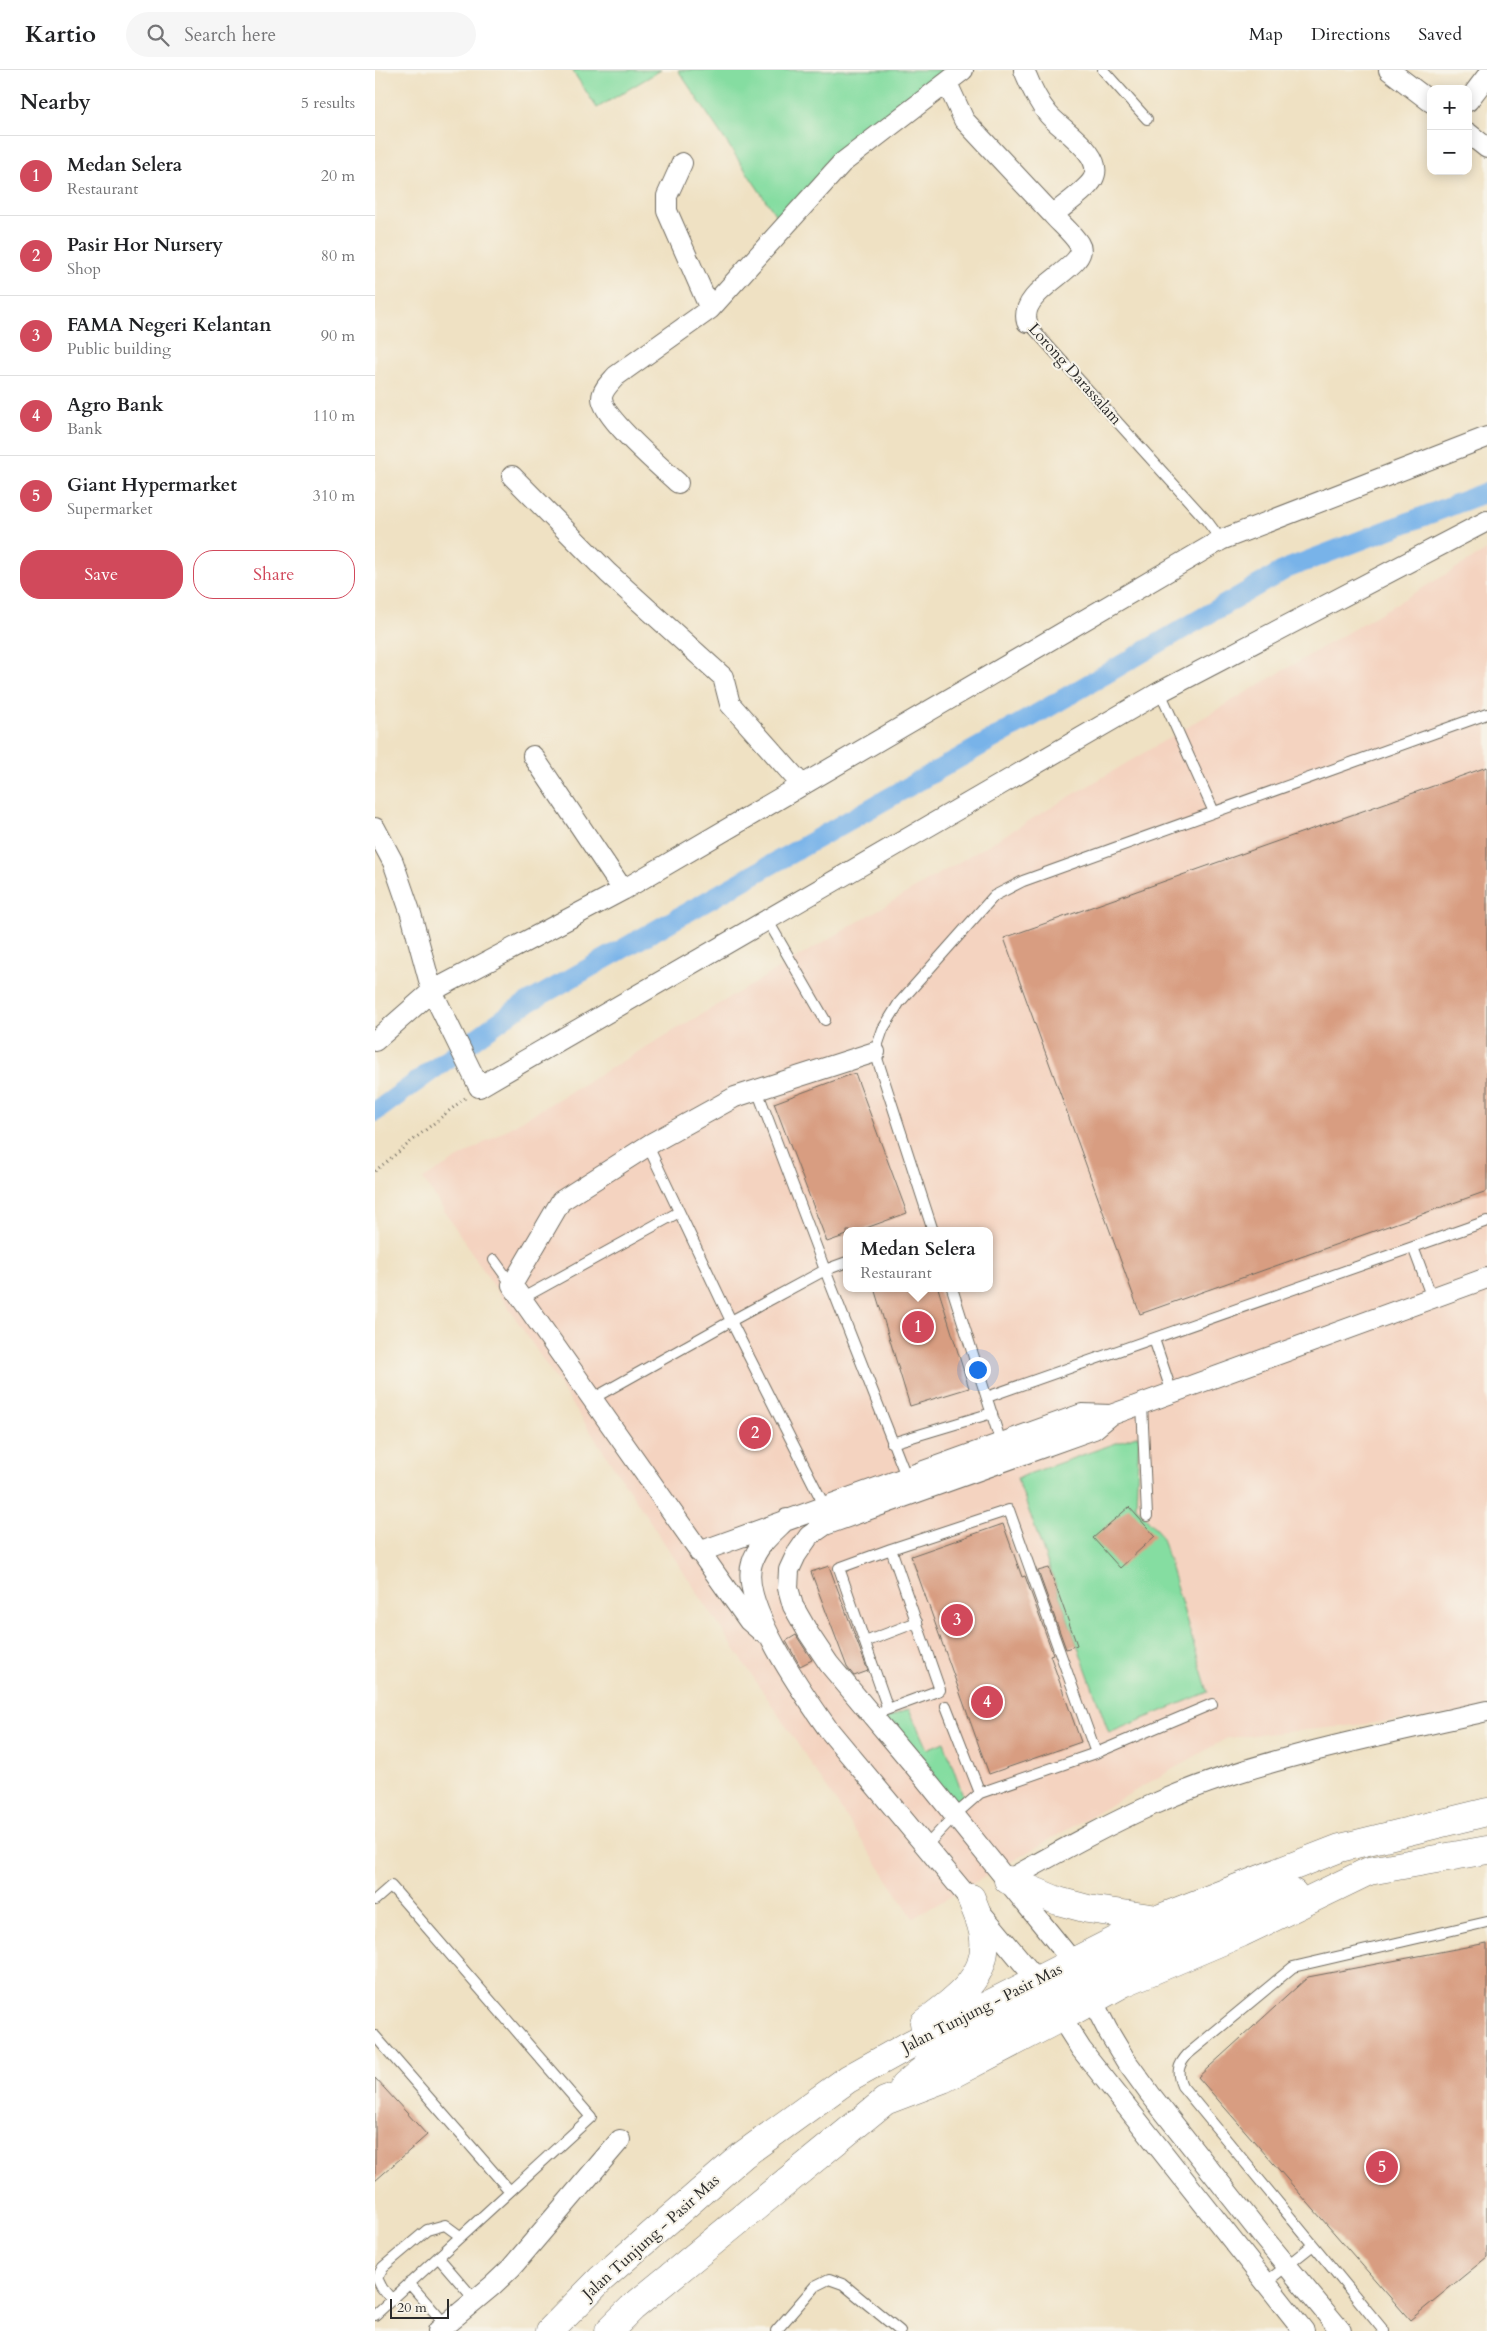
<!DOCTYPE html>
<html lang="en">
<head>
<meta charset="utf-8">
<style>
	:root { --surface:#fff; --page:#f6f6f6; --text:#202124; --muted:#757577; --line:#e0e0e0; --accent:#d1495b }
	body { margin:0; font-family:Cardo,serif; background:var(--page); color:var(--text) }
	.controls { position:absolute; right:15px; top:15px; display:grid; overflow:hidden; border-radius:10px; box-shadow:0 2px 12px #0003 }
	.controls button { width:45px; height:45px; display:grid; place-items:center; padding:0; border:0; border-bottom:1px solid var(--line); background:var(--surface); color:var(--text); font:25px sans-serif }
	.scale { position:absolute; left:15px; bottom:12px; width:59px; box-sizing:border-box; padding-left:5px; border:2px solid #2b2b2b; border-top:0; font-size:14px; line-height:18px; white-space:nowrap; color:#2b2b2b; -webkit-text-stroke:4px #f7f3e8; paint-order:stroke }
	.you { position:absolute; left:602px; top:1299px; width:18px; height:18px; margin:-12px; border:4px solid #fff; border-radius:50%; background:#1a73e8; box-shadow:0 0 0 8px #1a73e833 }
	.badge { display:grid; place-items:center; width:32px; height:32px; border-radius:50%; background:var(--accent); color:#fff; font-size:16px; font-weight:700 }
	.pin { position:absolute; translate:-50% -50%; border:2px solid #fff; box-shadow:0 1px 5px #0006 }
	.popup { position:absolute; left:468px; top:1157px; width:150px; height:65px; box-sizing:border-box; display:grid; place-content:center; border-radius:10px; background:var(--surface); filter:drop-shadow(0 1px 4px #0005); font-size:16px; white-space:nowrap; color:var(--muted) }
	.popup b { font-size:19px; color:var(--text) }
	.popup::after { content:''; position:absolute; left:50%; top:100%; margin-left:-10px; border:10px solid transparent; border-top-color:var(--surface) }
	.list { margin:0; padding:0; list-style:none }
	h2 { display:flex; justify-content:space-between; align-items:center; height:65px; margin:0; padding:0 20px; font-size:21px }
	h2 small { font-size:16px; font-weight:400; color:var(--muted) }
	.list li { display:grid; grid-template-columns:32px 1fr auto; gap:15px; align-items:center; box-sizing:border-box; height:80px; padding:0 20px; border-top:1px solid var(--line) }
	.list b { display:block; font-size:19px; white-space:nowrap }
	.list p { margin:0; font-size:16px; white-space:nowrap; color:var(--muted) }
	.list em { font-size:16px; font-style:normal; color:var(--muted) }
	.actions { display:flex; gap:10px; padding:15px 20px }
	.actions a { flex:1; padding:11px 0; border:1px solid var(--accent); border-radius:20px; text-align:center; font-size:18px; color:var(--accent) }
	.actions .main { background:var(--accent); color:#fff }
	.icon { flex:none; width:28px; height:28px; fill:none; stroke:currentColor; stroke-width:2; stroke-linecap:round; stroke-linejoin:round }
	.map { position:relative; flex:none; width:1112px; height:2261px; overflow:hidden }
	header { display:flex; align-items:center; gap:30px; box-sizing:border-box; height:70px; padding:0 25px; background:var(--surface); border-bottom:1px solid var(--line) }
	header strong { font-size:24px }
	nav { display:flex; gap:28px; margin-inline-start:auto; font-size:18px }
	.search { width:350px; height:45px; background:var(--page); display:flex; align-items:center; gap:12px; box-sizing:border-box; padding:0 18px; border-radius:28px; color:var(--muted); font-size:19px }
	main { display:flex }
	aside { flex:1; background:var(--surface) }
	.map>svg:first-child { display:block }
	.built { fill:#f4d3c0; fill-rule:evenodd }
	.green { fill:#85dda1; stroke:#588466 }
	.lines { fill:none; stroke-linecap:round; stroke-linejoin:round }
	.canal { stroke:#78b3e9; stroke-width:20 }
	.building { fill:#d89d81 }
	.lane-casing { stroke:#706b60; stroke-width:12 }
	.street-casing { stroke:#706b60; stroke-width:22 }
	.primary-casing { stroke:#706b60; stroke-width:29 }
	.path { stroke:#706b60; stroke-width:3; stroke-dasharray:1 4; stroke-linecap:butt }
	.lane { stroke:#fff; stroke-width:10 }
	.street { stroke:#fff; stroke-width:20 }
	.primary { stroke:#fff; stroke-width:28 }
	.labels { text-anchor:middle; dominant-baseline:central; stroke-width:4; stroke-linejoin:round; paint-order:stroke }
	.street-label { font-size:16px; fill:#2b2b2b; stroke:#f7f3e8 }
</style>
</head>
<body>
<header>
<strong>Kartio</strong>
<div class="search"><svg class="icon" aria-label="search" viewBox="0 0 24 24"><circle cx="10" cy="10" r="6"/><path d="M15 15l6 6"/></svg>Search here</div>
<nav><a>Map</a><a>Directions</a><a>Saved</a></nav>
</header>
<main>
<aside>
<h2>Nearby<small>5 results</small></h2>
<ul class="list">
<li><span class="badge">1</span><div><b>Medan Selera</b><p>Restaurant</p></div><em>20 m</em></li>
<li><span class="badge">2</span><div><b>Pasir Hor Nursery</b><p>Shop</p></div><em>80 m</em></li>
<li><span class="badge">3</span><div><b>FAMA Negeri Kelantan</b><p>Public building</p></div><em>90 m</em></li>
<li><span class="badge">4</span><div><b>Agro Bank</b><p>Bank</p></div><em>110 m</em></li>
<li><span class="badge">5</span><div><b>Giant Hypermarket</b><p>Supermarket</p></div><em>310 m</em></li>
</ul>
<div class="actions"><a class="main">Save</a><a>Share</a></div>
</aside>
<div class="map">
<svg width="1112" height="2261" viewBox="0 0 1112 2261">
	<rect width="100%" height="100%" fill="#f7f3e8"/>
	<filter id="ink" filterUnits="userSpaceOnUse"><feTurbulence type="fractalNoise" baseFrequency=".02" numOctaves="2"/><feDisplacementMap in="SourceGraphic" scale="10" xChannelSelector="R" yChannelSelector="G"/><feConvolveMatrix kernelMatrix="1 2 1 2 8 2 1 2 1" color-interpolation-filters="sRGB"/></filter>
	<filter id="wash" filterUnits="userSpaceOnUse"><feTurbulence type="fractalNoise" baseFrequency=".0096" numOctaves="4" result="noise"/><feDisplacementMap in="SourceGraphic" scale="20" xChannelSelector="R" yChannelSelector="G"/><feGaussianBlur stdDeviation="1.12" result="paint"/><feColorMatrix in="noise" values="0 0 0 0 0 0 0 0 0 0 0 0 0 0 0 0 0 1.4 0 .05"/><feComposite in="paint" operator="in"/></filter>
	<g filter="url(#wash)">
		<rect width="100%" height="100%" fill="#efe1c3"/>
		<path class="built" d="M1112 480V1642L852 1668 538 1848 48 1109ZM472 1161H614V1218H472Z"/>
		<path class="green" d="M197 0H286L222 38Z
			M303 0H574L404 150Z
			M764 1365 761 1436 786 1465 833 1622 734 1663 642 1408Z
			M534 1639 552 1679 569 1672 589 1728 578 1737 506 1650Z"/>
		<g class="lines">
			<path class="canal" d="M0 1042 140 940 674 637 911 499 1112 422"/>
		</g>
		<g id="blocks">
			<path class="building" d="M1112 697V1121L765 1244 629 868Z
				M480 1003 532 1143 483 1161H472V1165L452 1172 399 1033Z
				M499 1218H563L594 1318 535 1336Z
				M754 1437 780 1466 745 1498 718 1468Z
				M628 1454 647 1507 650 1506 678 1584 675 1585 706 1672 614 1704 536 1486Z
				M454 1496 493 1601 479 1606 472 1597 436 1502Z
				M674 1498 702 1575 691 1579 663 1501Z
				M421 1565 437 1590 425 1596 411 1571Z
				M1112 1873V2187L1035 2250 823 2007 933 1907Z
				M0 2008 52 2065 0 2111Z"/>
		</g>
	</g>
	<g filter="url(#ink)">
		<use href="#blocks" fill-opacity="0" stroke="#706b60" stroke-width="1"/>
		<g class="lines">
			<g class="lane-casing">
				<path id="lane" d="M728 0 772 49
					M652 252 832 451 846 470
					M785 622 839 742
					M393 851 450 950
					M382 1020 450 1200 531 1406
					M273 1076 356 1251 449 1435
					M558 1161 500 982 508 959 524 933 619 826 648 811 1112 644
					M1038 1177 1057 1228
					M119 1190 137 1215
					M577 1218 626 1373
					M146 1229 304 1142
					M779 1269 797 1323
					M612 1327 1112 1151
					M217 1329 356 1251 450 1200 472 1192
					M767 1334 772 1446
					M517 1373 617 1343
					M490 1572 542 1552
					M513 1639 464 1498 516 1479
					M497 1645 565 1620 516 1479 634 1440 721 1683
					M605 1723 721 1683 837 1634
					M551 1776 580 1745 605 1723 571 1636
					M0 1830 16 1816 216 2047 0 2245
					M0 1966 135 2121
					M63 2187 100 2230
					M34 2213 70 2254
					M890 2213 938 2175
					M17 2230 7 2218 2 2208 8 2197 52 2160 70 2155 85 2166
					M401 2261 440 2216 454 2209 468 2214 525 2261
					M1009 2261 807 2016C801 2002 803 1995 813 1984L918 1897 1112 1852"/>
			</g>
			<g class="street-casing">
				<path id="street" d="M649 0C655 15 663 32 673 44 686 60 731 85 718 109 712 120 688 136 678 145 686 154 698 164 704 174 718 196 642 219 652 252
					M1014 0 1056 32
					M572 13 589 50 678 145
					M1093 31 1112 6
					M1093 63 1112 78
					M307 93 292 126V141L335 239
					M137 406 233 503 348 607 355 634 427 715
					M303 413C288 399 227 347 227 328 227 320 236 312 241 306L335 239 467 93 588 0
					M158 686 248 820
					M0 758 18 792 36 844 57 921 104 1017 785 622 1112 451
					M0 971 57 921 248 820 846 470 1112 367
					M412 1449C399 1462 382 1475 377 1493 364 1533 429 1625 453 1659L662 1910 706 1979 929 2261
					M324 1482 707 1344 736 1345
					M388 1563 374 1551 359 1530 137 1215 186 1131 277 1073 360 1027 500 982
					M633 1810C680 1784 727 1757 777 1735 879 1689 1003 1666 1112 1641
					M63 2261 117 2216 136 2198 245 2070
					M966 2261 888 2167 775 2024 751 1991 733 1961 697 1891 547 1705 454 1594 434 1564 418 1536 413 1518 414 1500 421 1485 434 1466 450 1455 719 1359 736 1345 1112 1208"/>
			</g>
			<g class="primary-casing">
				<path id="primary" d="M633 1810 683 1831 713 1839 783 1849
					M549 1953C577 1932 613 1909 609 1869 608 1855 601 1841 596 1828
					M529 2016 555 1994 629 1948 708 1911 756 1883 794 1866 854 1842 918 1823
					M175 2261 226 2209 368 2085 473 2009 536 1974 783 1849 965 1778 1112 1742
					M234 2261 257 2238 510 2031 568 2009 687 1947 748 1913 866 1863 994 1801 1112 1780"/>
			</g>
			<path class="path" d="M0 1101 90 1028"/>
			<use href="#lane" class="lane"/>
			<use href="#street" class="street"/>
			<use href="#primary" class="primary"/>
		</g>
	</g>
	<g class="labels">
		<g class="street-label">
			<text transform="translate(700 304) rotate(48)">Lorong Darassalam</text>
			<text transform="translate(607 1938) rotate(-27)">Jalan Tunjung - Pasir Mas</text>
			<text transform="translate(276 2167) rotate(-42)">Jalan Tunjung - Pasir Mas</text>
		</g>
	</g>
</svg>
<div class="controls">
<button>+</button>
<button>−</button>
</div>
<div class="scale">20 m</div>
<div class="you"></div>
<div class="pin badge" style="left:543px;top:1257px">1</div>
<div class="popup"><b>Medan Selera</b>Restaurant</div>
<div class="pin badge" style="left:380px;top:1363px">2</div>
<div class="pin badge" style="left:582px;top:1550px">3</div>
<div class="pin badge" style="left:612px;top:1632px">4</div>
<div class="pin badge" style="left:1007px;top:2097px">5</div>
</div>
</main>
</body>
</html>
